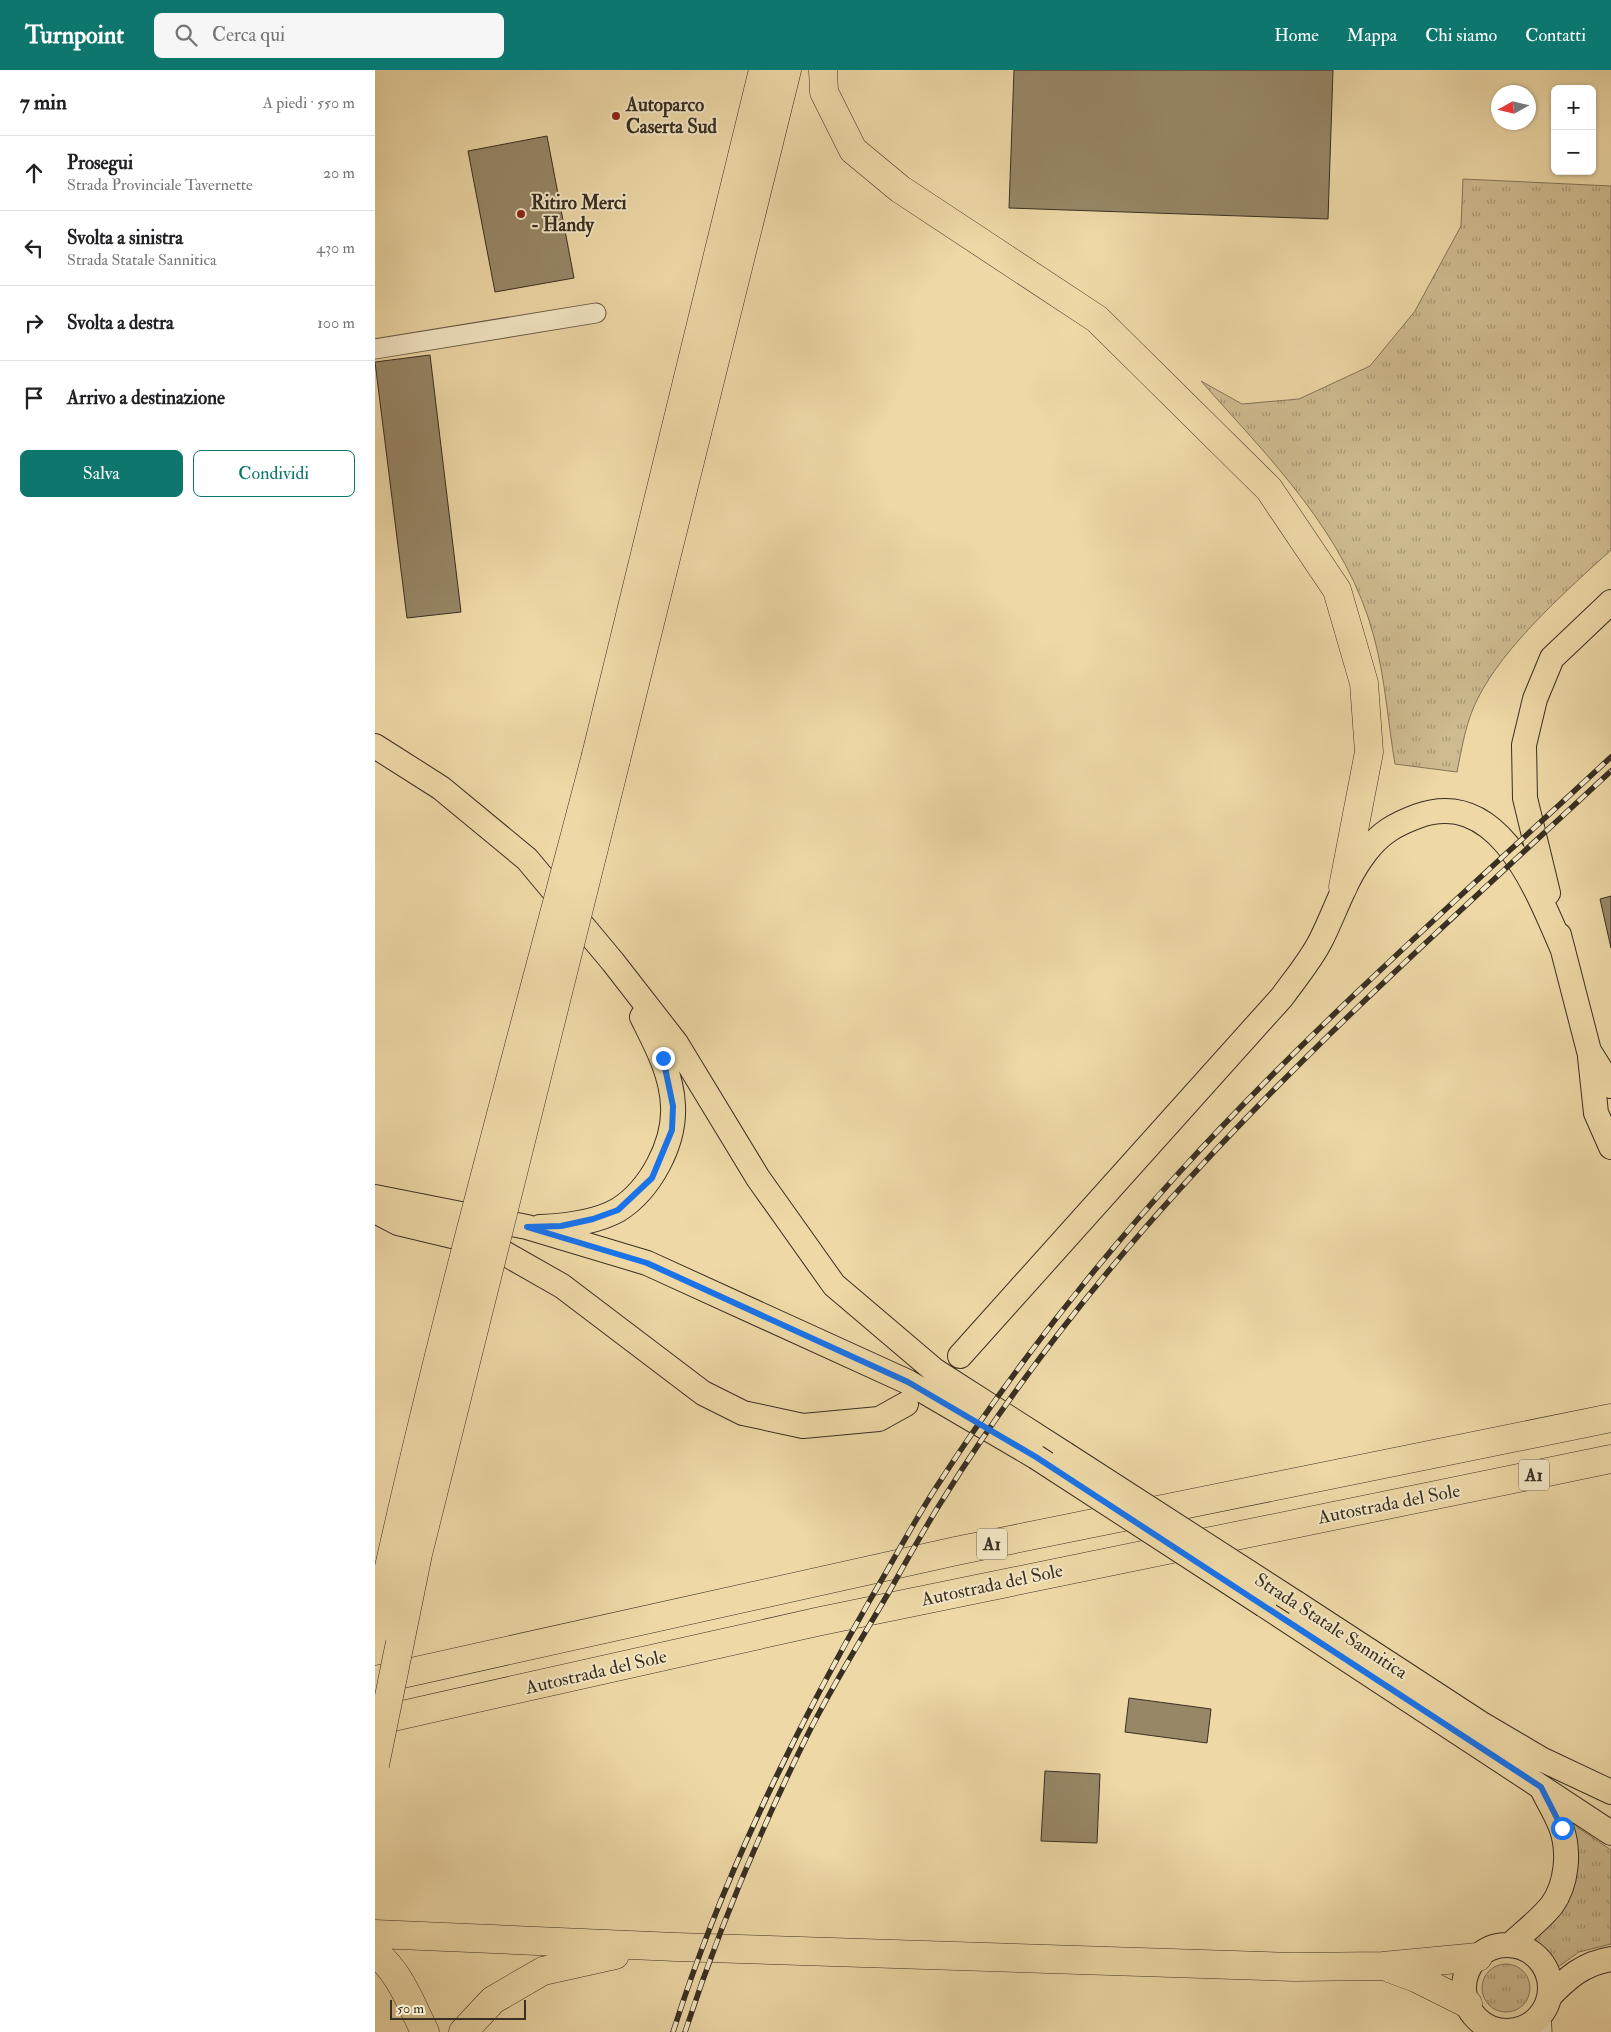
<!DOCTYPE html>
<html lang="it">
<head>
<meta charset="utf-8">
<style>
	:root { --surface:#fff; --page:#f6f6f6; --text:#202124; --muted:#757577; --line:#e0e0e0; --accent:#0f766e }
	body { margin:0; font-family:"IM FELL Double Pica",serif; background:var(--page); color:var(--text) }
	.controls { position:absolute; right:15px; top:15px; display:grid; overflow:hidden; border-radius:8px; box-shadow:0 1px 4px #0004 }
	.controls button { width:45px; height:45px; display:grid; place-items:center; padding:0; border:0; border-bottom:1px solid var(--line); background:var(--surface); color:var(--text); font:25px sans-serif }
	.compass { position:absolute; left:1116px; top:15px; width:45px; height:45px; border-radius:50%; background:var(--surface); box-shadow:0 1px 4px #0004; rotate:262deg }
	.scale { position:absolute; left:15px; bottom:12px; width:136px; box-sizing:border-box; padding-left:5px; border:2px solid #392f23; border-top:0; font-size:14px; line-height:18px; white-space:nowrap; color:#392f23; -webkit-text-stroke:4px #f3e6c5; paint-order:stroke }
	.stop { position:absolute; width:15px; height:15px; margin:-11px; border:4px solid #1a73e8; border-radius:50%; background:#fff }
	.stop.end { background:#1a73e8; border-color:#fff; box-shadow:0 1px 5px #0008 }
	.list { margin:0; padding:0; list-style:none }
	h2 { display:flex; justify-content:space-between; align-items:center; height:65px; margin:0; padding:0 20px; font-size:21px }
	h2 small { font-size:16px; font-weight:400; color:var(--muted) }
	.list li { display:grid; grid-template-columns:32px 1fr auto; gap:15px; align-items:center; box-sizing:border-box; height:75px; padding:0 20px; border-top:1px solid var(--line) }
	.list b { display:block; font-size:19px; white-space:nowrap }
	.list p { margin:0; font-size:16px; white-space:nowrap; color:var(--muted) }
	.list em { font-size:16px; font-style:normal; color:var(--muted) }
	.actions { display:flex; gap:10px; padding:15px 20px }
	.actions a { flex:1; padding:11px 0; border:1px solid var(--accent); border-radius:8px; text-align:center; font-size:18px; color:var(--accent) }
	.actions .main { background:var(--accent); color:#fff }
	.icon { flex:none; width:28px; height:28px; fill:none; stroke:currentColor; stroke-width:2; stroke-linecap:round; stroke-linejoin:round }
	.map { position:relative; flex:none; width:1236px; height:1962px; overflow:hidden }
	header { display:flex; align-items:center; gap:30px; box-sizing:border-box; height:70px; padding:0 25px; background:var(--accent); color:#fff }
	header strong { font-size:24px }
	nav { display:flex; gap:28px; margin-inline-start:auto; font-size:18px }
	.search { width:350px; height:45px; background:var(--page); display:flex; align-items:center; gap:12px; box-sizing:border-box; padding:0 18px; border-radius:8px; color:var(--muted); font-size:19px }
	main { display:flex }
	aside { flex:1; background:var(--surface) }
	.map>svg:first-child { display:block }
	.grass { fill:url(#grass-tufts); stroke:#84755a }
	.building { fill:#978767; stroke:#392f23 }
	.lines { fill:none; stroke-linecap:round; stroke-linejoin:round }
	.minor-casing { stroke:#665944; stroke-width:21 }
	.major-casing { stroke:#392f23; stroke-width:26 }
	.highway-casing { stroke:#392f23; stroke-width:29 }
	.minor { stroke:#f3e6c5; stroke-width:19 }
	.major { stroke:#edd8a6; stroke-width:24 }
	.highway { stroke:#edd8a6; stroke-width:28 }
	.rail-casing { stroke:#392f23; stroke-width:5.5 }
	.rail { stroke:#f3e6c5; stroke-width:4; stroke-dasharray:11; stroke-linecap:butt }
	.major-bridge-casing { stroke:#392f23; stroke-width:26; stroke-linecap:butt }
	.highway-bridge-casing { stroke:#392f23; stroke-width:29; stroke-linecap:butt }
	.major-bridge { stroke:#edd8a6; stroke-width:24 }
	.highway-bridge { stroke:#edd8a6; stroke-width:28 }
	.route { stroke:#1a73e8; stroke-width:6 }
	.poi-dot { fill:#8f2418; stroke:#f3e6c5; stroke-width:2 }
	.labels { text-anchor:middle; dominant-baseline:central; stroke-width:4; stroke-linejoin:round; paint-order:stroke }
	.shield { fill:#f3e6c5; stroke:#716654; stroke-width:1 }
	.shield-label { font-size:18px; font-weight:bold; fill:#392f23 }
	.poi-label { font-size:19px; font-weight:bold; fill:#392f23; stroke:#f3e6c5; text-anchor:start }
	.street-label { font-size:19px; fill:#392f23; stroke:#f3e6c5 }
</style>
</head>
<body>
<header>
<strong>Turnpoint</strong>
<div class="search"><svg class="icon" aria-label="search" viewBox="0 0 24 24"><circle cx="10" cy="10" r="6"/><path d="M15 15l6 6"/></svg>Cerca qui</div>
<nav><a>Home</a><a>Mappa</a><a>Chi siamo</a><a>Contatti</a></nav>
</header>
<main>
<aside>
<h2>7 min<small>A piedi · 550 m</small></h2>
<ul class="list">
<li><svg class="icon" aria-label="ahead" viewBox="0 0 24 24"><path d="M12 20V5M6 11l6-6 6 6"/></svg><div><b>Prosegui</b><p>Strada Provinciale Tavernette</p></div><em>20 m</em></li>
<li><svg class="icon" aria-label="left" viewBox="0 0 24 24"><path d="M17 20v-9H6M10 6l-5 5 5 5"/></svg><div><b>Svolta a sinistra</b><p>Strada Statale Sannitica</p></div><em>430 m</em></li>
<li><svg class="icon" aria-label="right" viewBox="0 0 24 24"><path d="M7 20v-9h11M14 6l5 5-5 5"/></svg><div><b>Svolta a destra</b></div><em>100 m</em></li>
<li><svg class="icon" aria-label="arrive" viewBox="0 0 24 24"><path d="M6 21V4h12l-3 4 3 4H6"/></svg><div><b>Arrivo a destinazione</b></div></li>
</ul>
<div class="actions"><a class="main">Salva</a><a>Condividi</a></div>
</aside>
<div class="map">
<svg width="1236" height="1962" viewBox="0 0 1236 1962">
	<defs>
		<pattern id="grass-tufts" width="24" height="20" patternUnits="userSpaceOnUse" patternTransform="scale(1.25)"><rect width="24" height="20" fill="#cebb90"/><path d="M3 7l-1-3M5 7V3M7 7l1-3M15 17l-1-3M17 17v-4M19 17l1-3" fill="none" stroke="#a89875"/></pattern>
	</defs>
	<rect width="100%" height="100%" fill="#edd8a6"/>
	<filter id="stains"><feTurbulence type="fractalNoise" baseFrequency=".004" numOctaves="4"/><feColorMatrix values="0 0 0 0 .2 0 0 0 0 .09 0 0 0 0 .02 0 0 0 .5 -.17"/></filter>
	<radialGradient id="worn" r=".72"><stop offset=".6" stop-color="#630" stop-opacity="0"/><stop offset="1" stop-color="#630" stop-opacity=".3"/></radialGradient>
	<path class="grass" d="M1088 109 1236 116V480C1192 520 1129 576 1103 628 1091 651 1087 677 1082 702L1020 694C1013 653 1010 607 999 567 972 464 894 388 826 311L867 334 924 329 995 296 1040 241 1086 156Z
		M1195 1752 1236 1780V1874L1204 1882 1183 1897 1173 1880 1159 1871C1206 1823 1202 1816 1195 1752Z
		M1107 1918a24 24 0 1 1 48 0a24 24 0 1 1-48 0Z"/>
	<path class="building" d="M639 0H958L953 149 634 138Z
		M172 66 199 208 120 222 93 81Z
		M55 285 86 542 32 548 0 292Z
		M1236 826V878L1225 829Z
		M754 1628 836 1639 832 1673 750 1662Z
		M670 1701 725 1704 722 1773 666 1771Z"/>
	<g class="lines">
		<g class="minor-casing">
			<path id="minor" d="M0 279 221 243
				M1166 1945 1167 1962
				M1126 1961 1129 1962"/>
		</g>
		<g class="major-casing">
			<path id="major" d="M0 676 66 718 152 789 238 892 301 973 383 1108 459 1215 559 1300 690 1384
				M1173 823 1150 728 1149 675 1160 629 1177 588 1236 532
				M1184 865 1214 981 1236 1016
				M1215 987 1221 1043 1236 1077
				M0 1127 152 1157 272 1193 533 1312 661 1387
				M0 1141 23 1153 115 1175 187 1216 328 1323 368 1343 428 1356 504 1349 531 1334
				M165 1157C190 1156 220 1153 243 1140 275 1120 300 1074 298 1036 297 1004 281 975 267 947
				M585 1286 907 927C920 909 936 890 946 870 961 840 970 809 991 782 1005 763 1021 754 1043 746 1125 717 1163 823 1188 880
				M921 1533 1105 1653 1166 1689 1236 1722
				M889 1535 1236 1763
				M1135 1875C1149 1862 1165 1850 1177 1835 1192 1814 1195 1781 1186 1757 1181 1744 1173 1731 1167 1719
				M1089 1918a43 43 0 1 1 86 0a43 43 0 1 1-86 0Z
				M1174 1927C1192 1908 1209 1893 1236 1889"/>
		</g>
		<g class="highway-casing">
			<path id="highway" d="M448 0 449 22 478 80 525 119 722 249 894 419 962 520 989 613 994 682 968 817
				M221 685 388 0
				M241 690 412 0
				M0 1610 581 1481 1236 1348
				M0 1651 446 1551 1236 1389
				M0 1864 301 1877 919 1897 1008 1896 1103 1887
				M0 1883C24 1900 37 1936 50 1962
				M1014 1898 1041 1908 1093 1934
				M88 1962 118 1930 168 1901 240 1885"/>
		</g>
		<use href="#minor" class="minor"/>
		<use href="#major" class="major"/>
		<use href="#highway" class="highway"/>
		<g class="rail-casing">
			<path id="rail" d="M298 1962C346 1811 416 1668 495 1530 517 1493 537 1455 560 1419 631 1309 713 1203 801 1106 936 957 1089 824 1236 687
				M310 1962C343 1861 384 1763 431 1668 456 1618 486 1570 514 1522 532 1490 550 1457 570 1426 629 1332 697 1242 770 1158 913 994 1077 849 1236 701"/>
		</g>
		<use href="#rail" class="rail"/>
		<g class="major-bridge-casing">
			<path id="major-bridge" d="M690 1384 921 1533
				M661 1387 889 1535"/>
		</g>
		<g class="highway-bridge-casing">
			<path id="highway-bridge" d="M0 1561C63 1267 145 976 221 685
				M0 1695 43 1484 241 690"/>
		</g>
		<use href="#major-bridge" class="major-bridge"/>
		<use href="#highway-bridge" class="highway-bridge"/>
	</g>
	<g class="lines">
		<path class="route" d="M288 988 298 1036 297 1060 277 1108 243 1140 218 1149 186 1156 152 1157 272 1193 533 1312 661 1387 1166 1717 1187 1758"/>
	</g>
	<g class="poi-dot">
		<circle cx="241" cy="46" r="5"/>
		<circle cx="146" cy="144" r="5"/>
	</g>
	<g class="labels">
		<g class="shield">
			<rect x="1144" y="1389.5" width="30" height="31" rx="4"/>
			<rect x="602" y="1458.5" width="30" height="31" rx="4"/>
		</g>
		<g class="shield-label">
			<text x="1159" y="1405">A1</text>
			<text x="617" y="1474">A1</text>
		</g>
		<g class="poi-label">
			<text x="251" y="35">Autoparco<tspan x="251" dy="22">Caserta Sud</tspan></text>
			<text x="156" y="133">Ritiro Merci<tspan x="156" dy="22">- Handy</tspan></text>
		</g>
		<g class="street-label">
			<text transform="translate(1014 1434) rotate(-11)">Autostrada del Sole</text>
			<text transform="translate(617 1515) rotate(-12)">Autostrada del Sole</text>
			<text transform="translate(956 1556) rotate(33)">Strada Statale Sannitica</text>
			<text transform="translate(221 1602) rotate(-13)">Autostrada del Sole</text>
		</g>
	</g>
	<rect width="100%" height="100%" filter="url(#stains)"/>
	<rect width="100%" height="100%" fill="url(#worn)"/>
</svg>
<div class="controls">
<button>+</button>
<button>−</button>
</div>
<svg class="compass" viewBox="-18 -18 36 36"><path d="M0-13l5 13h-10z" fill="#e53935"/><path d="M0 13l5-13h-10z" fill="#757577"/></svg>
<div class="scale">50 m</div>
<div class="stop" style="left:1187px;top:1758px"></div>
<div class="stop end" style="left:288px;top:988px"></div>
</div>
</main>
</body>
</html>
